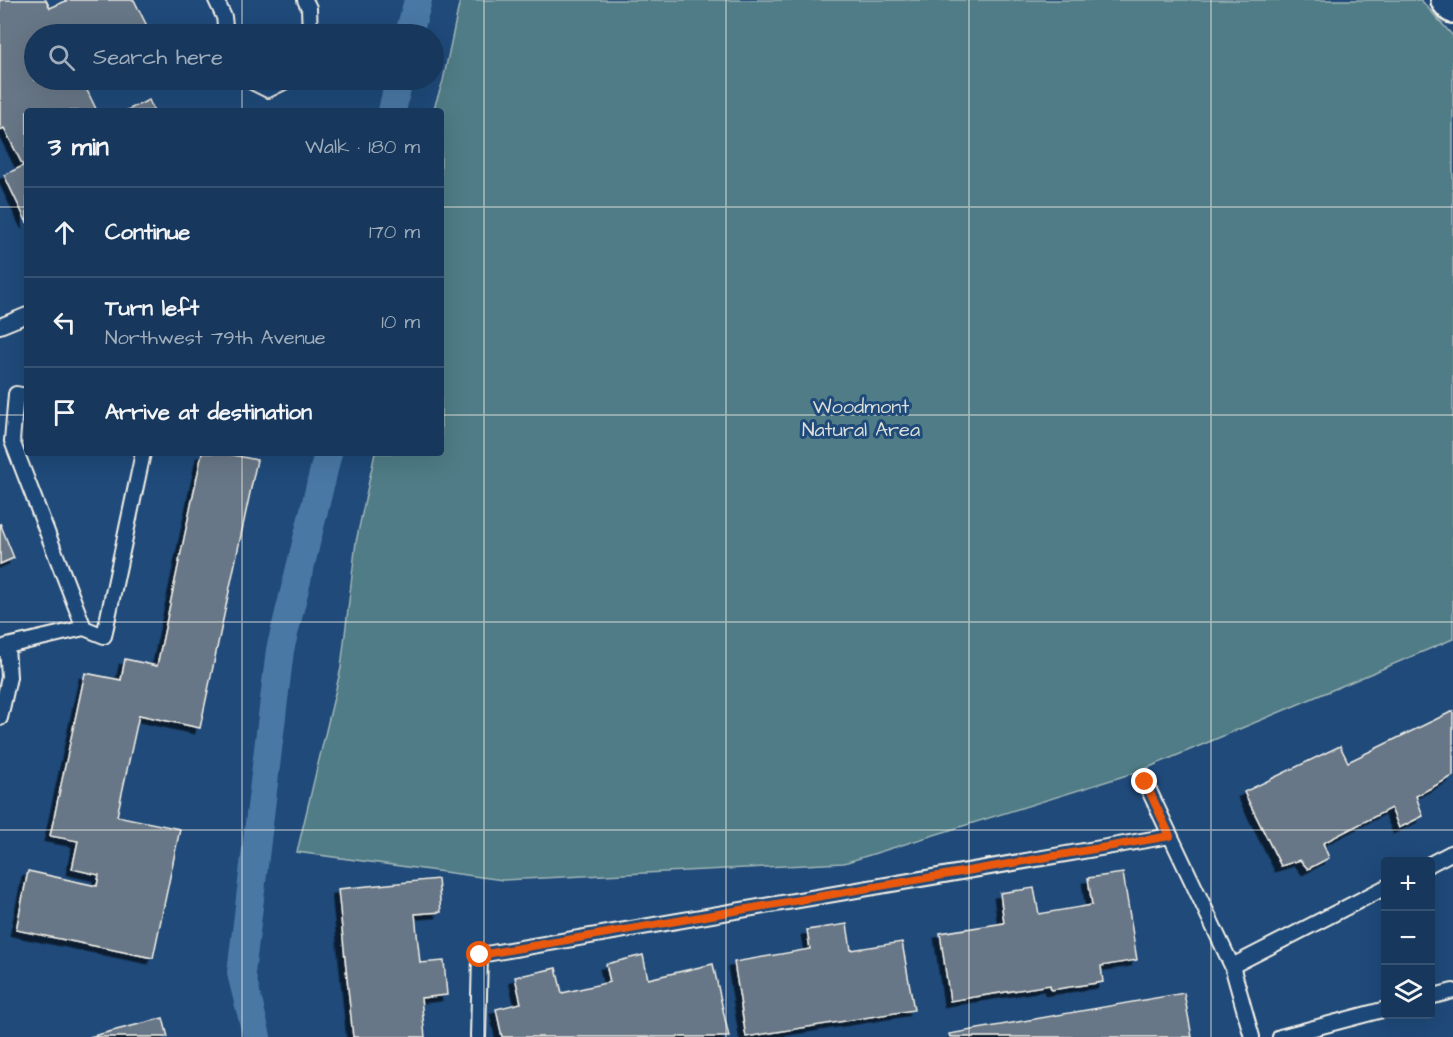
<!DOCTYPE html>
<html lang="en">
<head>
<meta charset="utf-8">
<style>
	:root { --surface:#17385c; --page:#244365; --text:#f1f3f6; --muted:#9eacbb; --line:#365272 }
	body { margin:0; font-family:"Architects Daughter",sans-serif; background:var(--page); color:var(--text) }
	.controls { position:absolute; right:18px; bottom:18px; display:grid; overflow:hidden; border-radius:6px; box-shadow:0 6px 24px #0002 }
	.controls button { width:54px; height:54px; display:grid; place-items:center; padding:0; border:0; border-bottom:2px solid var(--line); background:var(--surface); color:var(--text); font:30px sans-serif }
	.stop { position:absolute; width:18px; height:18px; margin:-14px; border:4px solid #ea580c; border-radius:50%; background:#fff }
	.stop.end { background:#ea580c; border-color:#fff; box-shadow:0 2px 6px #0008 }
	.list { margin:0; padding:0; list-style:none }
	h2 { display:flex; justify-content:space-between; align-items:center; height:78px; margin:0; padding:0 24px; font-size:26px }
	h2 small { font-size:20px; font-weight:400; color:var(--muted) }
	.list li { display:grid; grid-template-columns:39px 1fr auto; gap:18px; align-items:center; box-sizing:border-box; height:90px; padding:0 24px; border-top:2px solid var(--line) }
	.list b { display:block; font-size:22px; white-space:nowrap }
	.list p { margin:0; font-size:20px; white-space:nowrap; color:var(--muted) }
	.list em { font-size:20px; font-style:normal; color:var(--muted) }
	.icon { flex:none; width:33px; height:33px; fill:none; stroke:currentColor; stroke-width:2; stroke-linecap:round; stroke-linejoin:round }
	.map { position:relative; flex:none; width:1453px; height:1037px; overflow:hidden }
	.search { position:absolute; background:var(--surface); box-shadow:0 6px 24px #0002; left:24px; top:24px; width:420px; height:66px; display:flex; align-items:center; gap:15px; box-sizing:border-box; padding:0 21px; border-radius:33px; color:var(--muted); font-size:22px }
	.panel { position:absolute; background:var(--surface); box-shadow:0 6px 24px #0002; left:24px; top:108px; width:420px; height:348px; border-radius:6px }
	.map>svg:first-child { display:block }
	.green { fill:#4f7c86; stroke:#a2b6b7; stroke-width:1.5 }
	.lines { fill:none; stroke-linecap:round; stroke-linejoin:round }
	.canal { stroke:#4a78a5; stroke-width:28 }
	.building { fill:#687787; stroke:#f4f1e8; stroke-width:1.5; filter:url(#shadow) }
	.service-casing { stroke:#f4f1e8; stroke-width:18 }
	.tertiary-casing { stroke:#f4f1e8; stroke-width:38 }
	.service { stroke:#1f4a7a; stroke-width:14 }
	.tertiary { stroke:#1f4a7a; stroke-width:33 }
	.route { stroke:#ea580c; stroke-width:8 }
	.grid { fill:none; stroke:#f4f1e8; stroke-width:1.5; stroke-opacity:0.55 }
	.labels { text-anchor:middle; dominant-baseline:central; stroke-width:6; stroke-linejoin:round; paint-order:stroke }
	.park-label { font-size:20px; fill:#dbdfd9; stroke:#1f4a7a }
</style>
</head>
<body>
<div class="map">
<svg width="1453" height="1037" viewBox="0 0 1453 1037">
	<defs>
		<filter id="shadow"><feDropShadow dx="-5.5" dy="5.5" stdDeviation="0" flood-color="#0009"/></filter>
	</defs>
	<rect width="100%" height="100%" fill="#1f4a7a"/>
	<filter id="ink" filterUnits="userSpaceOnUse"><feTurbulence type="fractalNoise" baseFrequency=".0167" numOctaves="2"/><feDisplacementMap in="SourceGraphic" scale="12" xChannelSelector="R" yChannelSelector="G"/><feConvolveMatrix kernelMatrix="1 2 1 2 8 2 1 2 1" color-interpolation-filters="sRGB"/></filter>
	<g filter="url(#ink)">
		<path class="green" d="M460 0H1421L1453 36V639L1140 771 844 863 503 880 297 852 341 668 356 542 375 453H441V111H433L443 81Z"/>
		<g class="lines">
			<path class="canal" d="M409 34 418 0
				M392 111 399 80
				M257 1037 241 973 280 650 328 453"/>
		</g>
		<path class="building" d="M0 0H46L50 8 68 0H134L151 34H34V80H82L97 111H27V223L4 175 23 166 4 128 0 130Z
			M149 100 154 111H125Z
			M202 453H224L257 460 200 728 139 715 117 816 180 829 153 958 16 930 28 871 97 886 99 875 72 869 78 841 50 836 85 673 121 680 125 659 157 666Z
			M0 523 14 558 0 564Z
			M1453 711V776L1416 796 1423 816 1399 828 1391 808 1323 843 1329 858 1308 869 1300 860 1281 866 1244 792 1340 746 1348 762Z
			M1123 873 1137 960 1101 966 1103 982 1051 990 1050 985 950 1001 940 933 1004 923 1000 893 1034 888 1039 914 1092 905 1088 878Z
			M438 879 441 912 415 914 420 963 444 961 447 995 421 998 425 1037H353L338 889Z
			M847 924 851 950 902 942 914 1010 746 1037 734 962 810 949 807 930Z
			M643 955 648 979 713 964 729 1037H502L496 1009 521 1003 515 977 556 968 562 993 610 982 606 964Z
			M1184 993 1192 1037H950L949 1034Z
			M163 1018 168 1037H89Z"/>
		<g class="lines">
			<g class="service-casing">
				<path id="service" d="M216 0 224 17 226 34
					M305 0 309 8 310 34
					M248 80 268 90 288 80
					M0 326 27 315
					M27 396 16 394 12 441 84 628 104 636 143 453
					M7 646 84 628
					M0 649 7 646 9 677 0 718
					M1145 782 1232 966 1252 1037
					M1430 864 1453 852
					M1232 966 1386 887
					M1430 997 1453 991
					M478 1037 480 955 1170 836
					M1280 1037 1386 1009"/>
			</g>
			<g class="tertiary-casing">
				<path id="tertiary" d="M1448 0 1453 6"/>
			</g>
			<use href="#service" class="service"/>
			<use href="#tertiary" class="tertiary"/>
		</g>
	</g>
	<g class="lines" filter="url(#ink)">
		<path class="route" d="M480 955 1170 836 1145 782"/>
	</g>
	<path class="grid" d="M242 0V34M484 0V1037M726 0V1037M969 0V1037M1211 0V1037M242 80V111M0 207H27M441 207H1453M0 415H27M441 415H1453M242 453V1037M0 622H1453M0 830H1453"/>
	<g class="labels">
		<g class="park-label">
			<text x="861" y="407">Woodmont<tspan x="861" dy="23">Natural Area</tspan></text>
		</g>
	</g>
</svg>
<div class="controls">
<button>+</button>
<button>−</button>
<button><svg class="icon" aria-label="layers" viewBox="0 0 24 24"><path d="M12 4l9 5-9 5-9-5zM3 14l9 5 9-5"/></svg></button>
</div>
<div class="stop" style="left:480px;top:955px"></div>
<div class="stop end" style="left:1145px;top:782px"></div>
<div class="search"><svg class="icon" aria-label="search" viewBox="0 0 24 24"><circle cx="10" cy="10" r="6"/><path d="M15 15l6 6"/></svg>Search here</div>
<section class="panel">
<h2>3 min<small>Walk · 180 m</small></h2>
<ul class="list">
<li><svg class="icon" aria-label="ahead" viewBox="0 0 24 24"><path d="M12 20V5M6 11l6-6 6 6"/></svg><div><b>Continue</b></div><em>170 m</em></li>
<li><svg class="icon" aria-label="left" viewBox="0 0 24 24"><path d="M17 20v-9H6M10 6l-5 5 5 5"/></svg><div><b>Turn left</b><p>Northwest 79th Avenue</p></div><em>10 m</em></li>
<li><svg class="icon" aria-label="arrive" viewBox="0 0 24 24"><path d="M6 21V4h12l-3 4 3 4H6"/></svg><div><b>Arrive at destination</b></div></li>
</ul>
</section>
</div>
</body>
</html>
